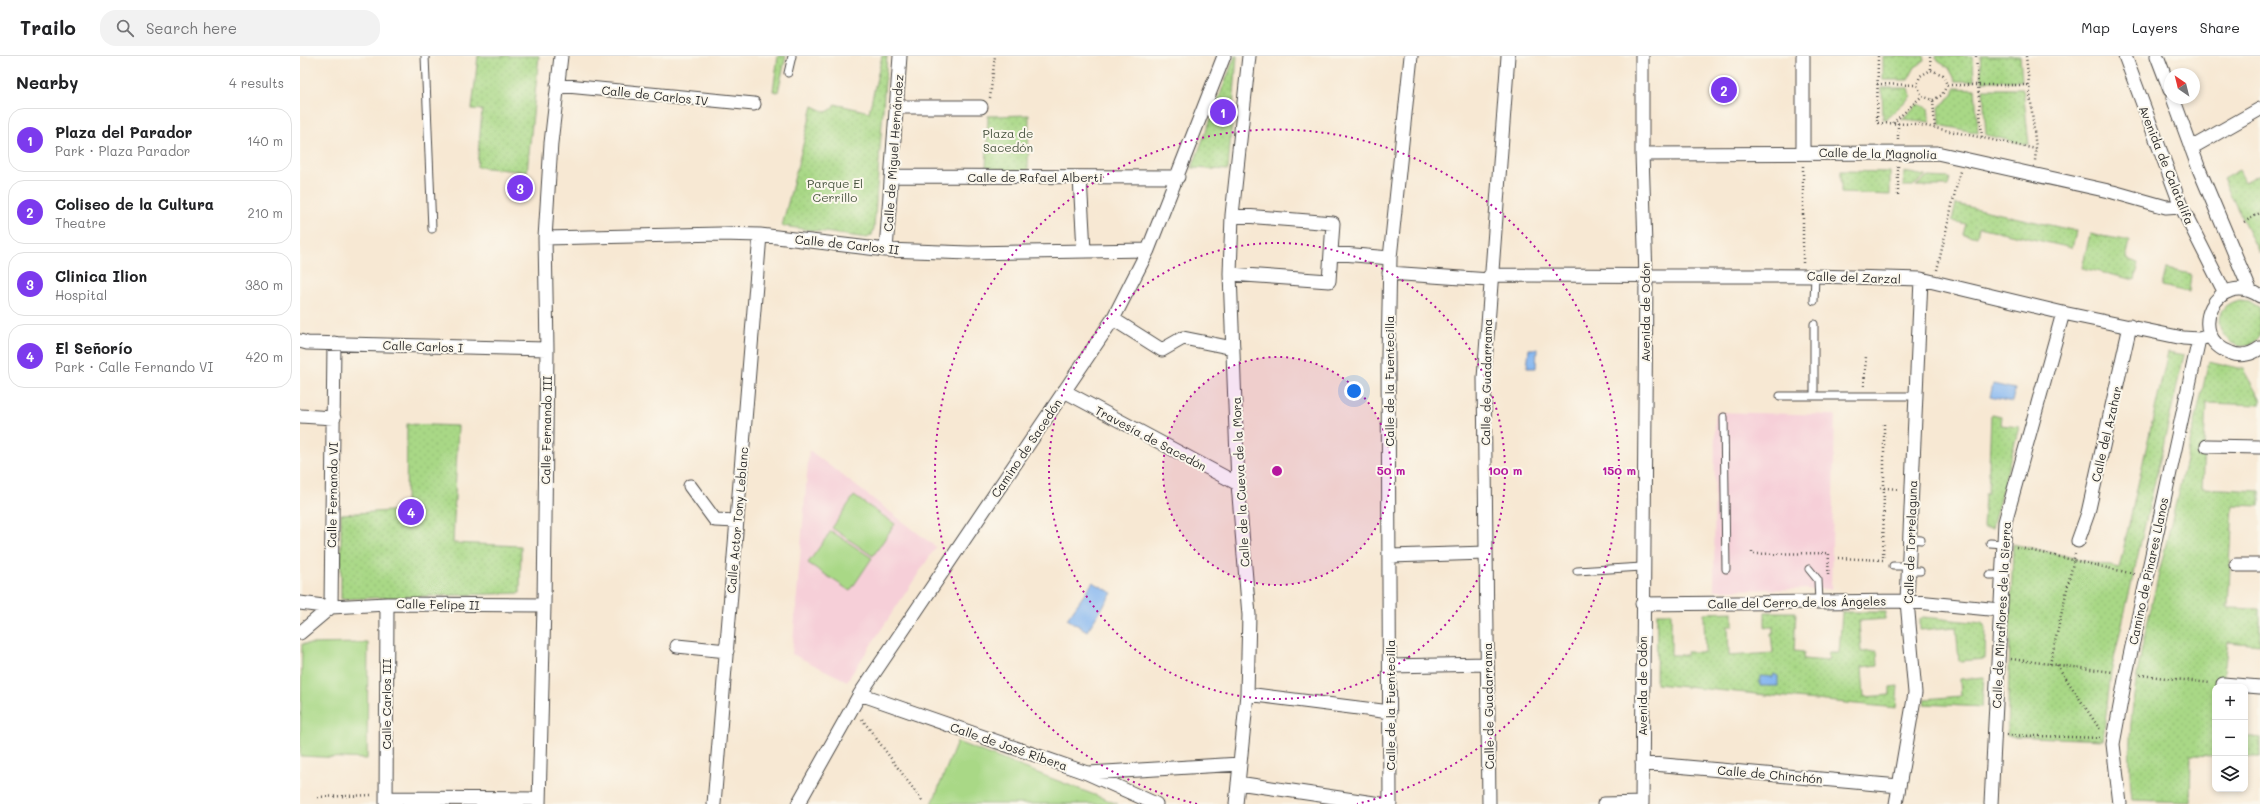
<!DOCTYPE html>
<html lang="en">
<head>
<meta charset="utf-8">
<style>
	:root { --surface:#fff; --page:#f2f2f2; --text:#202124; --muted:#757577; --line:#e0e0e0; --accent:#7c3aed }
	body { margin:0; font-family:Mali,sans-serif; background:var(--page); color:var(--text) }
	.controls { position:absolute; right:12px; bottom:12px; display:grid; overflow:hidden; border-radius:8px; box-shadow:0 2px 6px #0003 }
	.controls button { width:36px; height:36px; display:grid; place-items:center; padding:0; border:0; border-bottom:1px solid var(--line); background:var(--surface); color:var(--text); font:20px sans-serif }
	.compass { position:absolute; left:1864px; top:12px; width:36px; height:36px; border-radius:50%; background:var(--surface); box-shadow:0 2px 6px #0003; rotate:325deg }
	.you { position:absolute; left:1054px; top:335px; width:14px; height:14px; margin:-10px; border:3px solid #fff; border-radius:50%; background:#1a73e8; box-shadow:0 0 0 6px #1a73e833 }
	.badge { display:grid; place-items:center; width:26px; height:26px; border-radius:50%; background:var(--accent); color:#fff; font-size:13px; font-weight:700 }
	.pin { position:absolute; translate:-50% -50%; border:2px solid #fff; box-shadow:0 1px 4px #0006 }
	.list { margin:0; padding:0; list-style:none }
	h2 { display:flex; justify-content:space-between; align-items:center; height:52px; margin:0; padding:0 16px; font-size:17px }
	h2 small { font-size:13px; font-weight:400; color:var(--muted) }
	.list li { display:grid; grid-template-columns:26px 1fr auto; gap:12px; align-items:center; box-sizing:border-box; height:64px; margin:0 8px 8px; padding:0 8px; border:1px solid var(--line); border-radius:16px }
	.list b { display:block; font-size:15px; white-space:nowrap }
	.list p { margin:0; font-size:13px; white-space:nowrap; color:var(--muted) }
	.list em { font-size:13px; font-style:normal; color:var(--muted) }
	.icon { flex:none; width:22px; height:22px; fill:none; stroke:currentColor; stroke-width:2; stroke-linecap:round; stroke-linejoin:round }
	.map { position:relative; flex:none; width:1960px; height:748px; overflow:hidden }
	header { display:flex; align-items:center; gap:24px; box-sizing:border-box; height:56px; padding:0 20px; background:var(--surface); border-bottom:1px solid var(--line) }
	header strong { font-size:19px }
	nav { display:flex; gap:22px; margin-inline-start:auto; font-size:14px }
	.search { width:280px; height:36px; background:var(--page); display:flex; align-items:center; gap:10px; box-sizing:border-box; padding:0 14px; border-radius:16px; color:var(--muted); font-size:15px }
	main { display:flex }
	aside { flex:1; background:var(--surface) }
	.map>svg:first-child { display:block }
	.built { fill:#f6cfd8 }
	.grass { fill:#a9d886; stroke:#6a8258 }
	.park { fill:url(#park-dots); stroke:#6a8258 }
	.water { fill:#83b5f0; stroke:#57708e }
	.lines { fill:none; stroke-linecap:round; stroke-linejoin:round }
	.lane-casing { stroke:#4a4744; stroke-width:9 }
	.street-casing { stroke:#4a4744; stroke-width:15 }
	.path { stroke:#4a4744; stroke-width:2.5; stroke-dasharray:1 3; stroke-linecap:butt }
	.lane { stroke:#fff; stroke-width:7 }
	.street { stroke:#fff; stroke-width:13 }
	.ring { fill:none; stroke:#b5179e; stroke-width:2; stroke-dasharray:2 4 }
	.labels { text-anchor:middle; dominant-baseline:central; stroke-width:4; stroke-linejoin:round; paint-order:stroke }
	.street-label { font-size:12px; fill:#2b2b2b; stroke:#fbf7ec }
	.park-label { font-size:12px; fill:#4a5642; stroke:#fbf7ec }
	.centre { fill:#b5179e; stroke:#fbf7ec; stroke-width:2 }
	.ring-label { font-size:12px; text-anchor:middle; font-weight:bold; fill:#b5179e; stroke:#fbf7ec; stroke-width:4; stroke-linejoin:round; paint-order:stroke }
</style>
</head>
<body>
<header>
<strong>Trailo</strong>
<div class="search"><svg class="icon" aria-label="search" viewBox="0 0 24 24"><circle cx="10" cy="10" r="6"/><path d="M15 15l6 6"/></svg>Search here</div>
<nav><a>Map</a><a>Layers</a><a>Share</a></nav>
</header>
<main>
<aside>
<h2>Nearby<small>4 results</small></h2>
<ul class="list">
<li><span class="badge">1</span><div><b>Plaza del Parador</b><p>Park · Plaza Parador</p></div><em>140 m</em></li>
<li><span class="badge">2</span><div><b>Coliseo de la Cultura</b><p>Theatre</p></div><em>210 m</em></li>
<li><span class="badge">3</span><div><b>Clinica Ilion</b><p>Hospital</p></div><em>380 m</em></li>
<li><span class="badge">4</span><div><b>El Señorío</b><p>Park · Calle Fernando VI</p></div><em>420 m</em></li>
</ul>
</aside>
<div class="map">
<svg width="1960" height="748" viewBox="0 0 1960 748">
	<defs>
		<pattern id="park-dots" width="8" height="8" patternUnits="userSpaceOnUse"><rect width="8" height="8" fill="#a9d886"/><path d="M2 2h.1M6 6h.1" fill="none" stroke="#92ba74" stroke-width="1.8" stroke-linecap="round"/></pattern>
	</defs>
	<rect width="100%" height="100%" fill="#fbf7ec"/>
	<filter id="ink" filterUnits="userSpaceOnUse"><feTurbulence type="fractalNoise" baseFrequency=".025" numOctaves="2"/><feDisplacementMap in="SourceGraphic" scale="8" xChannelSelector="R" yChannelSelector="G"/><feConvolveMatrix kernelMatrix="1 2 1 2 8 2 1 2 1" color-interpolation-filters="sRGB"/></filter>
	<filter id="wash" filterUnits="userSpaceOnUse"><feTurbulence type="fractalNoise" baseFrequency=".012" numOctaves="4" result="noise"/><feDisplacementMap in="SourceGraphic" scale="16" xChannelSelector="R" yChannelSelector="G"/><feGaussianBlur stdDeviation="0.9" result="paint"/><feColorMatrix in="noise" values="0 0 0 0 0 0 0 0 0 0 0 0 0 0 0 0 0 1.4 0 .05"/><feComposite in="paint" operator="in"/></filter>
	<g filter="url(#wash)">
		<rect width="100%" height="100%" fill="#f7e8d3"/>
		<path class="built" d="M1415 356 1535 359 1531 533 1414 534Z
			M509 394 636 491 547 625 492 598Z"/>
		<path class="grass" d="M554 440 595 468 573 500 532 472Z
			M531 475 572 502 550 535 508 507Z
			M68 587 67 703 0 700 2 588Z
			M657 686 818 748H632Z"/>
		<path class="park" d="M178 0H239L227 116 177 111 182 54 172 53Z
			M478 0H486L478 36 473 35Z
			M582 0H587L574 172 572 179 567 182 482 170 513 50 526 56 531 54 535 48 569 56Z
			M935 0H937L928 114 892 112Z
			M1583 0H1624L1625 5 1615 11 1608 24H1583Z
			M1636 0H1673L1674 25H1656L1649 12 1636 4Z
			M1680 0H1720L1722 25H1682Z
			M1582 32H1609L1611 40 1586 63H1583Z
			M1655 32 1675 33 1678 77 1640 69 1639 51 1653 39Z
			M1683 33H1723L1729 89 1686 79Z
			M1618 48 1628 52 1630 66 1602 63Z
			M729 59 728 116H686L688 60Z
			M1939 114 1945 126 1960 118 1959 197 1923 123Z
			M1541 115 1590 116V139L1541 137Z
			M1604 116 1626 120 1613 130H1603Z
			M1628 121 1650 122 1648 130H1616Z
			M1656 148 1776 175 1772 192 1679 171 1677 181 1663 178 1666 168 1652 165Z
			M1790 178 1830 185 1826 203 1839 207 1835 224 1782 212Z
			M1866 213 1891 218 1889 236 1862 230Z
			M1940 244 1949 245 1960 252V281C1931 313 1896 251 1940 244Z
			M1868 296 1884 299 1811 616 1803 684 1707 680 1713 488 1819 512Z
			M1909 305 1943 313 1960 343V349L1906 347 1902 432 1960 435V450L1933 449 1928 552 1960 553V589L1928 586 1922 631H1915V700L1891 699 1890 746 1832 744C1823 664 1841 595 1859 517 1876 446 1893 376 1909 305Z
			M1691 358 1702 360 1701 369 1719 371 1692 472H1683L1685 438H1688Z
			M107 368 158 370 153 487 221 490 220 537 41 543V458L106 454Z
			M1433 556V570H1428L1429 600 1473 597 1471 578H1473V571H1465V556H1496L1494 595 1504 596 1503 603 1528 605 1529 597H1539L1542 556H1586L1585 563 1559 565 1561 596 1577 595 1578 609 1562 611 1564 641 1590 639V631L1598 630 1596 652 1356 628 1357 557H1371V599H1387V596H1405L1404 557Z
			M1623 561 1682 567 1686 571 1685 603 1659 605 1656 571 1620 574V563Z
			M1684 621 1682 651 1624 648 1625 643 1661 640 1660 623Z
			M1945 680 1960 682V701H1945Z"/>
		<path class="water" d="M1229 293H1237L1236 312H1227Z
			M1693 328 1715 333 1712 346 1690 341Z
			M793 526 812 537 787 575 767 563Z
			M1474 618 1478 620V630H1460V620L1473 621Z"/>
	</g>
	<g filter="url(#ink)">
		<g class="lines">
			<g class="lane-casing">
				<path id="lane" d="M125 0 132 173
					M488 17 492 0
					M1514 245 1515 220
					M1514 339V268
					M1480 340H1616
					M1424 361 1426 513
					M1610 483 1621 484
					M1690 487 1704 488
					M1593 510H1609
					M1509 513 1518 524 1519 546
					M1277 515 1342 511
					M1609 515H1620
					M1689 519H1702"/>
			</g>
			<g class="street-casing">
				<path id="street" d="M1825 0 1881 150 1925 237
					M1857 0 1870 34
					M257 29 454 48
					M1873 42 1899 113 1950 234
					M596 51H681
					M1891 92 1960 53
					M1503 96V0
					M1342 98 1637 97 1813 136 1866 151 1881 150
					M593 120 878 121
					M780 122 784 194
					M245 182 421 178 460 179 586 194 669 197 848 194
					M586 194 600 0
					M1031 197 1090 202
					M1089 217 1190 224
					M930 218 1029 225 1033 167 932 159
					M1190 219 1515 220 1621 223 1763 257 1883 282 1899 283 1910 280
					M1960 240C1918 211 1883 280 1931 297 1941 301 1952 298 1960 292
					M813 263 862 294 883 282 933 292
					M0 285 7 287 247 293
					M764 335 938 428
					M0 360 34 362
					M1907 390 1960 391
					M390 430 415 464 437 465
					M1778 485 1788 457 1830 270
					M1090 500 1186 497
					M1936 509H1960
					M0 547 31 551 87 548 244 549
					M1342 548 1607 545 1700 554
					M0 577 31 551 34 287
					M377 590 427 595
					M1090 610 1187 608
					M1923 628 1960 631
					M560 638 787 717 856 748
					M947 638 1090 656
					M1342 707 1599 730
					M789 717 940 708
					M938 727 1081 748
					M86 742 239 743
					M86 748 87 548
					M239 748 244 549 247 293 245 182 251 87 261 0
					M414 748 460 179
					M498 748 560 638 813 263 848 194 924 0
					M936 748 947 638 949 559 938 428 930 218 932 159 949 0
					M1090 748 1088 300 1090 202 1111 0
					M1189 748 1184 322 1208 0
					M1304 748 1342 747
					M1342 748 1346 221 1342 98V0
					M1596 748 1615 637 1607 545 1621 223
					M1691 748 1705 466 1763 257
					M1820 748 1813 688 1826 618 1899 283"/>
			</g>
			<path class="path" d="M1578 0 1577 67 1616 68 1736 93
				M1630 0 1631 14
				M1676 0 1682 81
				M1726 0 1736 93 1735 105
				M1577 28 1617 29
				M1647 29H1729
				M690 42 695 0
				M1633 44 1642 39 1647 29 1643 19 1631 14 1620 20 1617 29 1622 40 1633 44 1635 73
				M1593 67 1622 40
				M1598 84V67
				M1503 110V207
				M1598 139V109
				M1944 166 1960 157
				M1637 214 1660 115
				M1564 330 1566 300
				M1584 368V432L1599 433
				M1716 491 1834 518
				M1452 496V498L1529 497 1528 520
				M1538 502 1583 504 1584 432H1578
				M1711 603 1813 616
				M1750 608 1775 498
				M1757 609 1801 675
				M1840 619 1910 627
				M562 663 623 746
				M1707 679 1802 682
				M18 741 73 739"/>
			<use href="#lane" class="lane"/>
			<use href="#street" class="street"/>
		</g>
	</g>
	<circle cx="977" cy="415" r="114" fill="#b5179e" fill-opacity=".12"/>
	<g class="ring">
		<circle cx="977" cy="415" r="114"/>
		<circle cx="977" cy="415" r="228"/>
		<path d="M897 748A342 342 0 1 1 1057 748"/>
	</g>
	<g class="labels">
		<g class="street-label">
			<text transform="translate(355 39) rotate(6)">Calle de Carlos IV</text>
			<text transform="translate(593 97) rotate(-86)">Calle de Miguel Hernández</text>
			<text transform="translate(1578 97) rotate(1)">Calle de la Magnolia</text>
			<text transform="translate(1867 109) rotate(68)">Avenida de Calatalifa</text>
			<text x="735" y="121">Calle de Rafael Alberti</text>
			<text transform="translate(547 188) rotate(6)">Calle de Carlos II</text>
			<text transform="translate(1554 221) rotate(2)">Calle del Zarzal</text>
			<text transform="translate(1345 256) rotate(-90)">Avenida de Odón</text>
			<text transform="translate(123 290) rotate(2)">Calle Carlos I</text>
			<text transform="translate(1089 325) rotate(-90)">Calle de la Fuentecilla</text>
			<text transform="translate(1186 326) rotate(-89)">Calle de Guadarrama</text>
			<text transform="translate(246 374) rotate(-89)">Calle Fernando III</text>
			<text transform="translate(1806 378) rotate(-77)">Calle del Azahar</text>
			<text transform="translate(851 382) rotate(28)">Travesía de Sacedón</text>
			<text transform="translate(726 392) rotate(-56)">Camino de Sacedón</text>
			<text transform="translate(940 426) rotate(-93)">Calle de la Cueva de la Mora</text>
			<text transform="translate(32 439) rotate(-89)">Calle Fernando VI</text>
			<text transform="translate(437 464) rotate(-85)">Calle Actor Tony Leblanc</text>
			<text transform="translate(1610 486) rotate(-88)">Calle de Torrelaguna</text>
			<text transform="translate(1848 515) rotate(-78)">Camino de Pinares Llanos</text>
			<text transform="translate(1497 546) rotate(-1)">Calle del Cerro de los Ángeles</text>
			<text transform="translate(138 548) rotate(1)">Calle Felipe II</text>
			<text transform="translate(1701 559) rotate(-87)">Calle de Miraflores de la Sierra</text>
			<text transform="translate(1342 630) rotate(-90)">Avenida de Odón</text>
			<text transform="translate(86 648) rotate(-90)">Calle Carlos III</text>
			<text transform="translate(1090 649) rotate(-90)">Calle de la Fuentecilla</text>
			<text transform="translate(1188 650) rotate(-91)">Calle de Guadarrama</text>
			<text transform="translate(709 690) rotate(19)">Calle de José Ribera</text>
			<text transform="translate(1470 718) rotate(5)">Calle de Chinchón</text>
		</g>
		<g class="park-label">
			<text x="708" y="77">Plaza de<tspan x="708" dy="14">Sacedón</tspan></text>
			<text x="535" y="127">Parque El<tspan x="535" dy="14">Cerrillo</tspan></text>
		</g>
	</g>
	<circle cx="977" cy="415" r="6" class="centre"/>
	<g class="ring-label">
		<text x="1091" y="419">50 m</text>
		<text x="1205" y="419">100 m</text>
		<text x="1319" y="419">150 m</text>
	</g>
</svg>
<div class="controls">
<button>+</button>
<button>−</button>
<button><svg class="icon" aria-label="layers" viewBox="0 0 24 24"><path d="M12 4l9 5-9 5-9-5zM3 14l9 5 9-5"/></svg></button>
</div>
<svg class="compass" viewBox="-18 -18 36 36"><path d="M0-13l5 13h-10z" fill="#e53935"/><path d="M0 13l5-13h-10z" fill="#757577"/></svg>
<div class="you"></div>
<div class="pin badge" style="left:923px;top:56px">1</div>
<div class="pin badge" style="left:1424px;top:34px">2</div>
<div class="pin badge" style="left:220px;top:132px">3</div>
<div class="pin badge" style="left:111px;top:456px">4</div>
</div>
</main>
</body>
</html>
